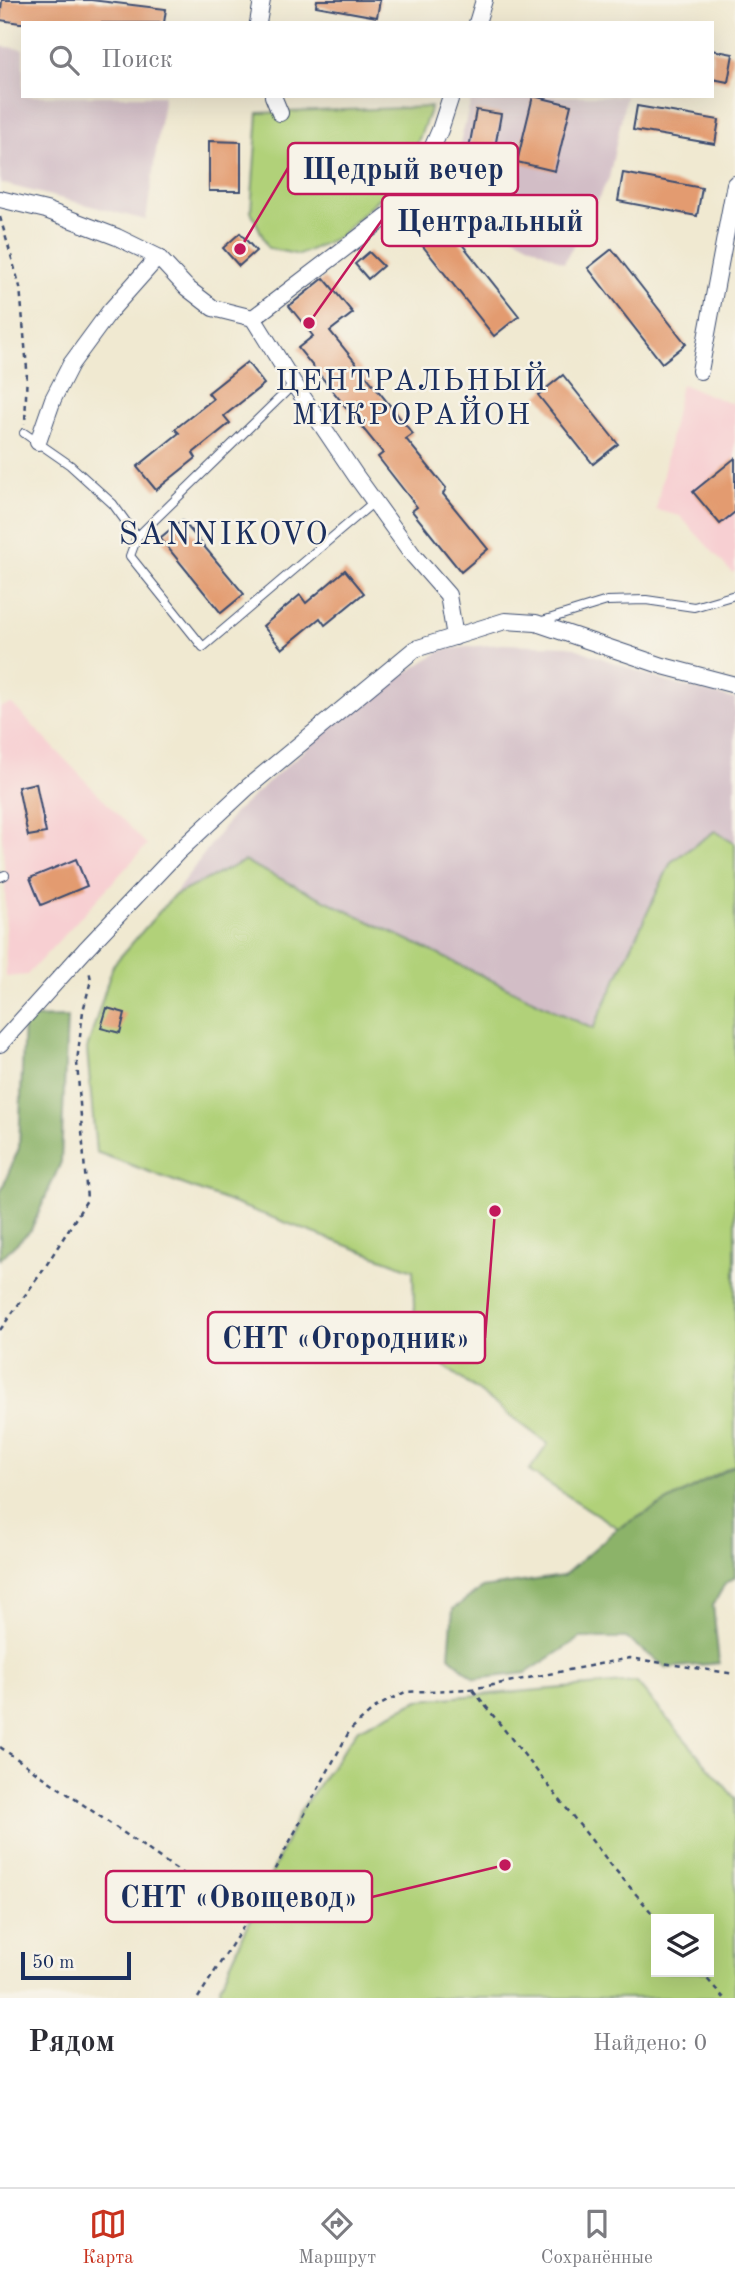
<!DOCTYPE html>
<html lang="ru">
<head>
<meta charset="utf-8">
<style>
	:root { --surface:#fff; --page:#f7f7f7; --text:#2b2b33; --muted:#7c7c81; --line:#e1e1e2; --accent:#c8321e }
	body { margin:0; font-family:"Old Standard TT",serif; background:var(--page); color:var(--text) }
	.controls { position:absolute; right:21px; bottom:21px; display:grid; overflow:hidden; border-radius:0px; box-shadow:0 7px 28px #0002 }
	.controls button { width:63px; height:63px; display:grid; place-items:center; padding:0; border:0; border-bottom:2px solid var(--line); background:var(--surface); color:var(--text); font:35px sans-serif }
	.scale { position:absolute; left:21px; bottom:18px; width:110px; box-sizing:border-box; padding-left:7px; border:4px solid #1b2f5e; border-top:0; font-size:19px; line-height:24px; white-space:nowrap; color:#1b2f5e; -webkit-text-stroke:5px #f7f3e8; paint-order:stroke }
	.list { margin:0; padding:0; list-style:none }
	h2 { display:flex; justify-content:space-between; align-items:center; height:91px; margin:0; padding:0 28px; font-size:30px }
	h2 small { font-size:23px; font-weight:400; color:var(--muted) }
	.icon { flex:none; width:38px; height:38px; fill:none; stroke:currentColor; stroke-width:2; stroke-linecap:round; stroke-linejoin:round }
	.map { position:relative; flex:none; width:735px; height:1998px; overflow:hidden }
	.search { position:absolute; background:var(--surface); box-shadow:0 7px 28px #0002; left:21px; right:21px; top:21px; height:77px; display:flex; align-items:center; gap:18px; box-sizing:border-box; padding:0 24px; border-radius:0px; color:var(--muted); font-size:26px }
	.sheet { height:189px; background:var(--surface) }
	nav { display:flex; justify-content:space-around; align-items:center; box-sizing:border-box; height:98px; border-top:2px solid var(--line); background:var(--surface); font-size:19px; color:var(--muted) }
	nav a { display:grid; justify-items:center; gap:4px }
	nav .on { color:var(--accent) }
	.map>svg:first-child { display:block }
	.built { fill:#f7cfd2 }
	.industrial { fill:#d2bdc6 }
	.green { fill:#b1d179; stroke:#66806c; stroke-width:2; fill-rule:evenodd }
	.forest { fill:#8cb369; stroke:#547164; stroke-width:2 }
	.building { fill:#e39b6f }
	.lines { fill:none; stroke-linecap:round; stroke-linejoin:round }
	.lane-casing { stroke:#3b4b6f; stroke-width:10 }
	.street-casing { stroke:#3b4b6f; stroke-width:18 }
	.path { stroke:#3b4b6f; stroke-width:2.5; stroke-dasharray:5 5; stroke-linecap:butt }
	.lane { stroke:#fff; stroke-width:8 }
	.street { stroke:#fff; stroke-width:16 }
	.labels { text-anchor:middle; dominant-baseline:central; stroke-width:5; stroke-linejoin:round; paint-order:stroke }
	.neighbourhood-label { font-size:30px; letter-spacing:2px; fill:#1b2f5e; stroke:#f7f3e8 }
	.quarter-label { font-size:32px; letter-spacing:2px; fill:#1b2f5e; stroke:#f7f3e8 }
	.leader { fill:none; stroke:#c2185b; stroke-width:2.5 }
	.callout-dot { fill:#c2185b; stroke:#f7f3e8; stroke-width:2.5 }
	.callout { fill:#f7f3e8; stroke:#c2185b; stroke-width:2.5 }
	.callout-label { font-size:30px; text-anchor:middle; font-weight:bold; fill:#1b2f5e }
</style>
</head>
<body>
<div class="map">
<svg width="735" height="1998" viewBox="0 0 735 1998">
	<rect width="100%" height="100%" fill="#f7f3e8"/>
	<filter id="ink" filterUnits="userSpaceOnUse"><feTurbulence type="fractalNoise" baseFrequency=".0143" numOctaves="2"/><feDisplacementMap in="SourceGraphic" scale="14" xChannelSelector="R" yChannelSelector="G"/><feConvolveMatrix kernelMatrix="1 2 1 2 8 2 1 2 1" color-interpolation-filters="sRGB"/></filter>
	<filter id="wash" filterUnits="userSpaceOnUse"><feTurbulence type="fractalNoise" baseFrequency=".00686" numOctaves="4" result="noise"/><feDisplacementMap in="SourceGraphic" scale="28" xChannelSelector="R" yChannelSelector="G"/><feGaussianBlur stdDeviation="1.57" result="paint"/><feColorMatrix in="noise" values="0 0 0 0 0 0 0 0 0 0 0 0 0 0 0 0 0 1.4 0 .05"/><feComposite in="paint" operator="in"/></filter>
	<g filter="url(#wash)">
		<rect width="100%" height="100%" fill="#f0e9d1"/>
		<path class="built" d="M681 384 733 404 735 394V571L732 573 680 516 656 510Z
			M12 704 147 845 27 975 6 977 5 875 0 813V707Z"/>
		<path class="industrial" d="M0 46 23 49V96H164L146 220 0 183Z
			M472 96H626L609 178 564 263 446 200Z
			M502 644 569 646 667 682 735 699V844L715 831 671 862 593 1029 244 861 173 896 234 813 356 704 444 649Z"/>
		<path class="green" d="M431 107 411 160 394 183 339 237 299 255 268 248 251 211 258 113Z
			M715 831 735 844V1465L618 1528 529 1471 548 1444 415 1344 413 1270 96 1152 87 1049 113 965 173 896 244 861 593 1029 671 862Z
			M636 1682 735 1798V1998H221L220 1987 300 1811 358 1729 419 1700ZM709 1919V1972H656V1919Z"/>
		<path class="forest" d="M67 1017 61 1162 31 1230 0 1259V1193L19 1148 24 1018Z
			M735 1465V1577L725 1584 713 1605 719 1663 667 1668 626 1638H580L526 1673 475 1679 449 1656 453 1609 482 1588 563 1576 618 1528Z"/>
		<g id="blocks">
			<path class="building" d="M2 0H91L166 9 164 23H20L0 20Z
				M317 0H380L377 17 316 6Z
				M712 50 733 54 728 82 712 79Z
				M533 96 571 105 555 171 517 162Z
				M637 106 719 120 715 144 633 130Z
				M476 110 501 114 489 181 464 176Z
				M209 141 241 142V191H209Z
				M623 173 702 188 697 216 618 201Z
				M442 219 519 316 494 336 418 240Z
				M240 233 256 251 239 266 223 248Z
				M612 249 686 344 662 363 588 268Z
				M369 252 383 266 368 279 355 264Z
				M324 278 353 313 330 331 413 434 406 439 446 488 443 494 488 549 461 572 412 511 417 507 378 457 383 453 298 348 313 336 289 306Z
				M247 362 264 384 224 416 230 423 193 453 196 458 156 490 137 467 179 433 175 429 213 399 208 393Z
				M563 375 618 444 593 464 538 395Z
				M735 458V512L720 524 693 492Z
				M182 520 244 594 221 613 160 538Z
				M345 570 364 593 325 625 320 618 282 649 263 626 300 595 306 603Z
				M36 783 46 833 28 836 18 787Z
				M76 859 87 886 41 905 30 878Z
				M107 1008 125 1013 120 1033 101 1028Z"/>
		</g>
	</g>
	<g filter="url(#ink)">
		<use href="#blocks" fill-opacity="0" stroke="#3b4b6f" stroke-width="2"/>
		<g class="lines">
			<g class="lane-casing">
				<path id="lane" d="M294 384 137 537 130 556 203 647 375 501
					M24 433 70 465 113 504 137 537
					M539 622 607 601 646 600 694 607 735 595
					M0 877 5 875"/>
			</g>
			<g class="street-casing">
				<path id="street" d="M258 23 262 0
					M477 23 484 0
					M273 96 280 113
					M0 199 46 210 117 237 158 257 187 288 213 308 253 318 294 384 356 476 413 555 448 595 455 637
					M253 318 391 213 416 185 440 130 451 96
					M700 371 735 184
					M38 442 53 399 71 364 110 311 158 257
					M0 1044 85 950 177 853 248 787 415 649 505 621 536 623 663 666 735 685"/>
			</g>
			<path class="path" d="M0 217 20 287 27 369 25 424
				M0 1330 44 1269 87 1200 77 1062 83 1011 91 980 89 970
				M473 1690 612 1866 657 1919
				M0 1747 248 1919
				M701 1972 724 1998
				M198 1998 248 1919 350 1730 376 1707 405 1692 472 1689 630 1658 735 1674"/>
			<use href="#lane" class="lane"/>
			<use href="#street" class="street"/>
		</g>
	</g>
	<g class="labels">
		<g class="neighbourhood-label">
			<text x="412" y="382">ЦЕНТРАЛЬНЫЙ<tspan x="412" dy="34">МИКРОРАЙОН</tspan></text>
		</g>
		<g class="quarter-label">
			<text x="224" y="536">SANNIKOVO</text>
		</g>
	</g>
	<path class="leader" d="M240 249L288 168M309 323L382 220M495 1211L485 1338M505 1865L372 1897"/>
	<g class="callout-dot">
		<circle cx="240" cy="249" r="7"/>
		<circle cx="309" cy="323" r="7"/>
		<circle cx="495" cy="1211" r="7"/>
		<circle cx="505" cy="1865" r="7"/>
	</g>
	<g class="callout">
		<rect x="288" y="143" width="230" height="51" rx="7"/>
		<rect x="382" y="195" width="215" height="51" rx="7"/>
		<rect x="208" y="1312" width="277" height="51" rx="7"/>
		<rect x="106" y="1871" width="266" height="51" rx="7"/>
	</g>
	<g class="callout-label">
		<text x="403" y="179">Щедрый вечер</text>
		<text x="490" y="231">Центральный</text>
		<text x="346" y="1348">СНТ «Огородник»</text>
		<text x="239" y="1907">СНТ «Овощевод»</text>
	</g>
</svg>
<div class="controls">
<button><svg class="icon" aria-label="layers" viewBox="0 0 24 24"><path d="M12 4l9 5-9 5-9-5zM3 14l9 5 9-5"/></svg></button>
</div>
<div class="scale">50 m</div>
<div class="search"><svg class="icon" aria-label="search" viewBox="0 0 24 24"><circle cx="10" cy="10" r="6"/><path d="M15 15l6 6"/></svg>Поиск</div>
</div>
<section class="sheet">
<h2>Рядом<small>Найдено: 0</small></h2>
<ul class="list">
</ul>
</section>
<nav>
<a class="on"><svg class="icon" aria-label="map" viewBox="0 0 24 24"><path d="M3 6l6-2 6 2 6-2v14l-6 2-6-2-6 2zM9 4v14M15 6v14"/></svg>Карта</a>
<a><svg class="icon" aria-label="directions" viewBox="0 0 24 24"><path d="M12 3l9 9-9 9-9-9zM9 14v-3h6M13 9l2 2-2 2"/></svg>Маршрут</a>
<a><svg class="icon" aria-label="saved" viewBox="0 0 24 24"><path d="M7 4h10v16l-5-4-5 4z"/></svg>Сохранённые</a>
</nav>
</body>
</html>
